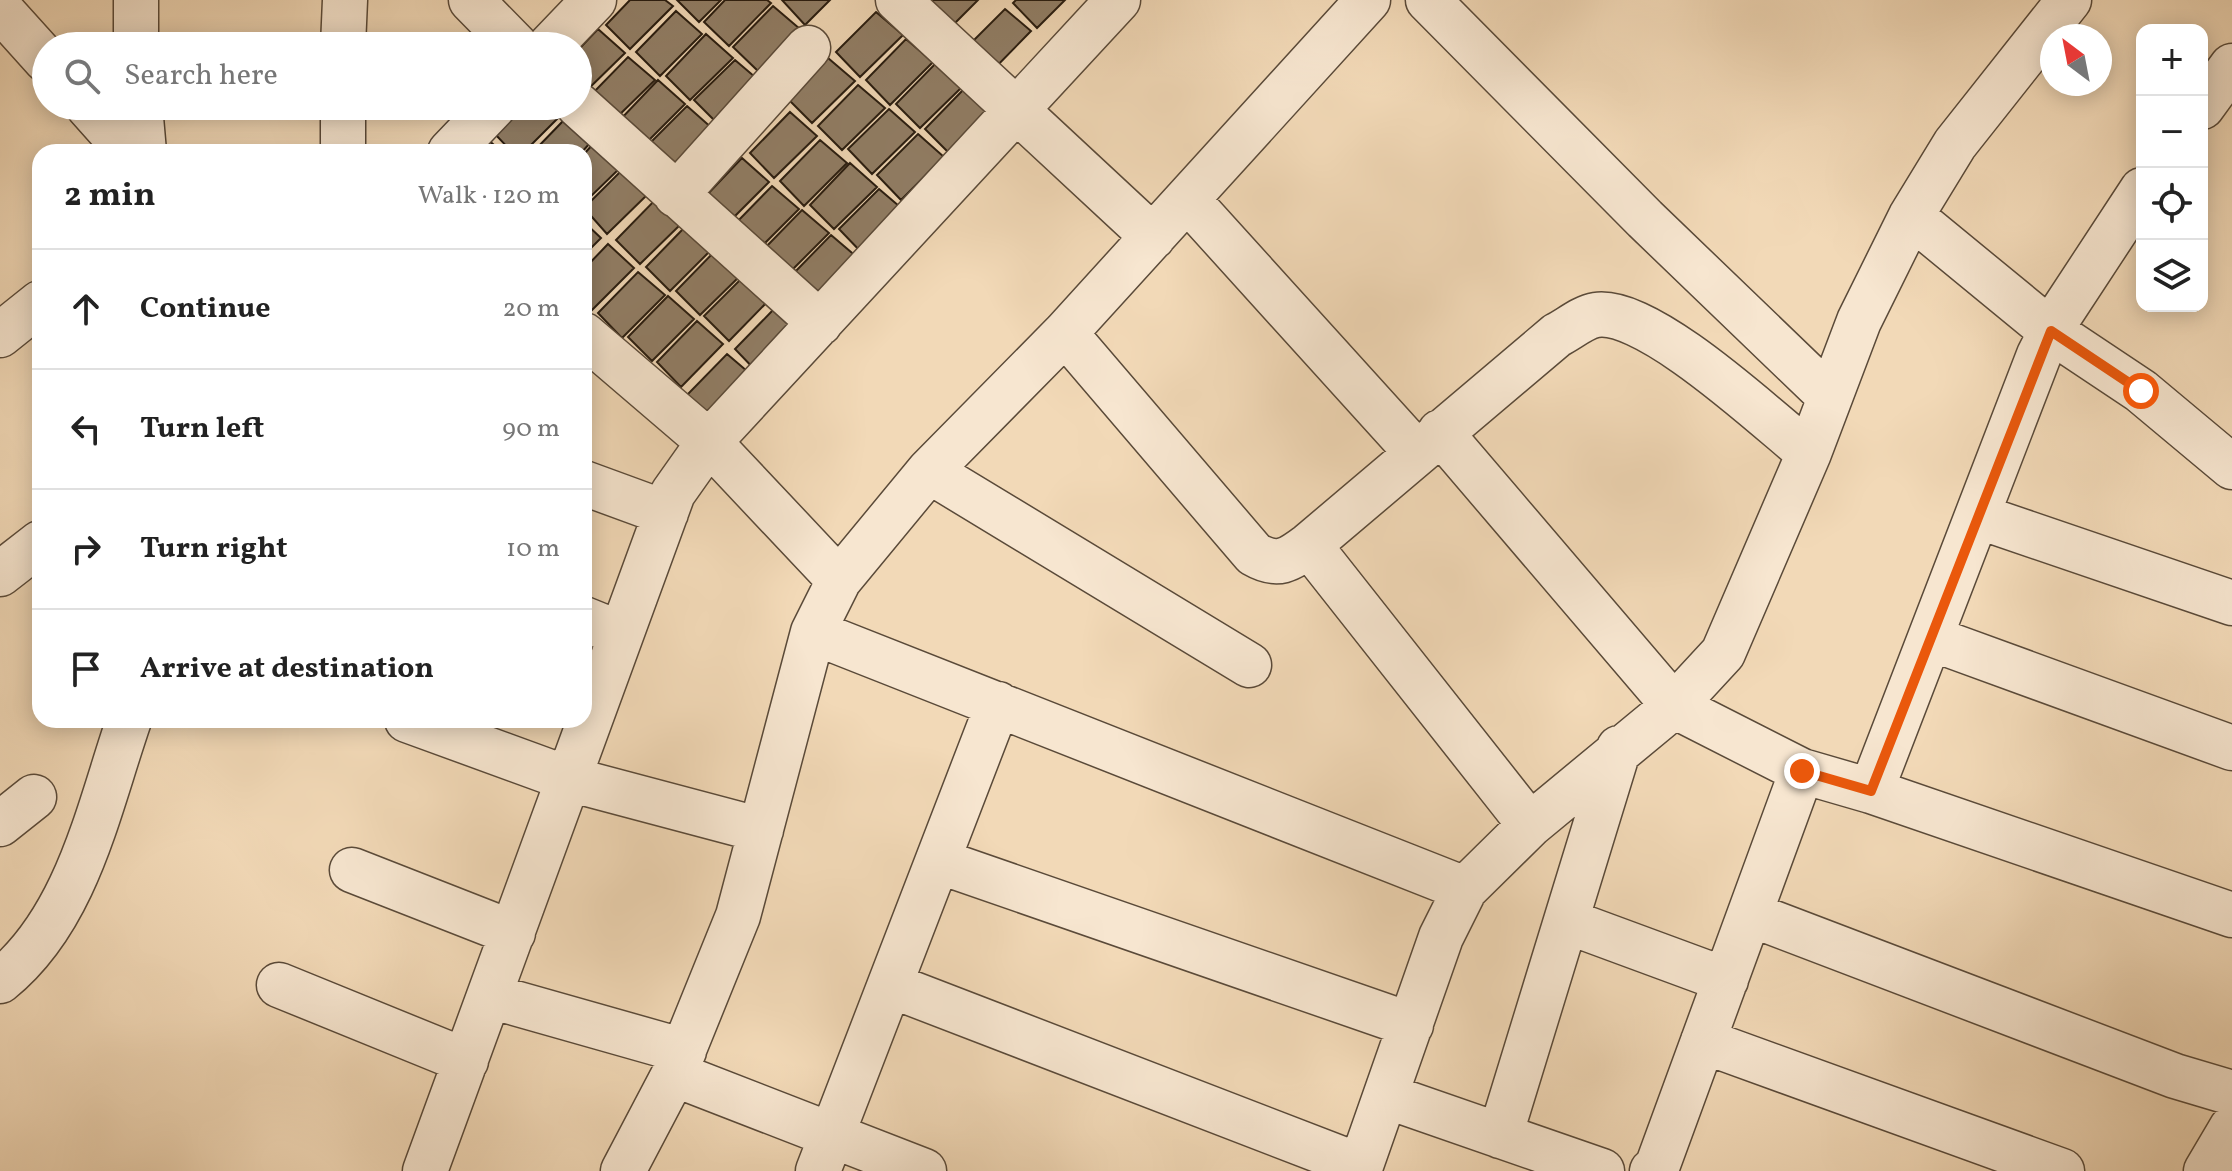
<!DOCTYPE html>
<html lang="en">
<head>
<meta charset="utf-8">
<style>
	:root { --surface:#fff; --page:#f2f2f2; --text:#222; --muted:#767676; --line:#e0e0e0 }
	body { margin:0; font-family:Vollkorn,serif; background:var(--page); color:var(--text) }
	.controls { position:absolute; right:24px; top:24px; display:grid; overflow:hidden; border-radius:16px; box-shadow:0 4px 20px #0003 }
	.controls button { width:72px; height:72px; display:grid; place-items:center; padding:0; border:0; border-bottom:2px solid var(--line); background:var(--surface); color:var(--text); font:40px sans-serif }
	.compass { position:absolute; left:2040px; top:24px; width:72px; height:72px; border-radius:50%; background:var(--surface); box-shadow:0 4px 20px #0003; rotate:328deg }
	.stop { position:absolute; width:24px; height:24px; margin:-18px; border:6px solid #ea580c; border-radius:50%; background:#fff }
	.stop.end { background:#ea580c; border-color:#fff; box-shadow:0 2px 8px #0008 }
	.list { margin:0; padding:0; list-style:none }
	h2 { display:flex; justify-content:space-between; align-items:center; height:104px; margin:0; padding:0 32px; font-size:34px }
	h2 small { font-size:26px; font-weight:400; color:var(--muted) }
	.list li { display:grid; grid-template-columns:52px 1fr auto; gap:24px; align-items:center; box-sizing:border-box; height:120px; padding:0 32px; border-top:2px solid var(--line) }
	.list b { display:block; font-size:30px; white-space:nowrap }
	.list em { font-size:26px; font-style:normal; color:var(--muted) }
	.icon { flex:none; width:44px; height:44px; fill:none; stroke:currentColor; stroke-width:2; stroke-linecap:round; stroke-linejoin:round }
	.map { position:relative; flex:none; width:2232px; height:1171px; overflow:hidden }
	.search { position:absolute; background:var(--surface); box-shadow:0 4px 20px #0003; left:32px; top:32px; width:560px; height:88px; display:flex; align-items:center; gap:20px; box-sizing:border-box; padding:0 28px; border-radius:44px; color:var(--muted); font-size:30px }
	.panel { position:absolute; background:var(--surface); box-shadow:0 4px 20px #0003; left:32px; top:144px; width:560px; height:584px; border-radius:24px }
	.map>svg:first-child { display:block }
	.building { fill:#917e66; stroke:#271b0f; stroke-width:2 }
	.lines { fill:none; stroke-linecap:round; stroke-linejoin:round }
	.minor-casing { stroke:#5a4a39; stroke-width:47 }
	.minor { stroke:#f7e6d0; stroke-width:44 }
	.route { stroke:#ea580c; stroke-width:10 }
</style>
</head>
<body>
<div class="map">
<svg width="2232" height="1171" viewBox="0 0 2232 1171">
	<rect width="100%" height="100%" fill="#f2d9b7"/>
	<filter id="stains"><feTurbulence type="fractalNoise" baseFrequency=".0025" numOctaves="4"/><feColorMatrix values="0 0 0 0 .2 0 0 0 0 .09 0 0 0 0 .02 0 0 0 .5 -.17"/></filter>
	<radialGradient id="worn" r=".72"><stop offset=".6" stop-color="#630" stop-opacity="0"/><stop offset="1" stop-color="#630" stop-opacity=".3"/></radialGradient>
	<path class="building" d="M630 0H665L673 6 630 49 606 25Z
		M677 0H721L699 22Z
		M725 0H767L771 3 729 46 704 22Z
		M782 0H830L805 25Z
		M930 0H978L954 24Z
		M1016 0H1065L1037 28 1013 3Z
		M773 6 800 29 758 71 733 47Z
		M1005 9 1031 31 989 74 965 49Z
		M676 11 702 34 660 76 636 52Z
		M876 12 903 35 860 77 836 52Z
		M598 29 625 53 582 95 578 91V50Z
		M706 34 733 58 690 100 666 76Z
		M906 39 933 62 890 105 866 80Z
		M628 57 655 80 612 122 588 98Z
		M828 58 855 81 812 123 788 99Z
		M735 60 762 83 719 125 694 100Z
		M936 63 963 86 920 128 896 104Z
		M658 80 685 104 643 146 618 122Z
		M858 85 885 108 842 150 818 126Z
		M965 88 991 111 949 153 925 129Z
		M520 106H550L561 115 524 152H512L494 133Z
		M687 106 713 129 671 171 647 146Z
		M889 109 915 132 872 174 848 149Z
		M790 112 817 136 774 178 750 153Z
		M564 120 590 143 582 152H533Z
		M918 134 944 157 901 200 877 175Z
		M486 138 502 152H473Z
		M820 140 847 163 804 206 780 181Z
		M594 143 621 167 584 203V154Z
		M742 158 769 182 727 224 702 200Z
		M850 163 877 187 834 229 810 205Z
		M623 169 650 192 607 234 584 208Z
		M772 186 799 209 757 251 732 227Z
		M879 189 906 212 863 254 839 229Z
		M656 199 683 222 640 264 616 240Z
		M802 210 829 233 787 275 762 251Z
		M584 222 601 238 584 255Z
		M686 226 712 249 670 291 646 267Z
		M831 235 858 258 815 300 791 276Z
		M608 244 634 268 592 310 584 302V269Z
		M716 250 743 273 700 315 676 291Z
		M638 272 665 295 622 338 598 313Z
		M745 275 771 298 729 341 704 316Z
		M668 296 694 319 652 361 628 337Z
		M775 308 801 332 759 374 735 349Z
		M697 321 723 344 681 387 657 362Z
		M727 354 754 377 711 420 687 395Z"/>
	<g class="lines">
		<g class="minor-casing">
			<path id="minor" d="M471 0 516 46
				M898 0 1153 237
				M1428 0 1645 219 1830 397
				M0 9 46 60
				M136 46V0
				M343 46 345 0
				M550 46 594 0
				M578 105 820 323
				M88 106 129 152
				M140 106 144 152
				M2202 107 2232 66
				M343 152V106
				M450 152 494 106
				M676 195 808 48
				M1187 199 1417 453
				M1911 216 2051 331 2141 391 2232 467
				M1065 333 1254 554C1278 568 1289 560 1309 545L1557 335C1569 329 1583 317 1596 315 1648 307 1767 419 1809 453
				M0 335 40 303
				M584 335 709 442 839 580
				M1440 432 1674 706 1802 771 1871 791 2232 915
				M929 471 1249 665
				M584 483 666 513
				M1977 516 2232 603
				M1309 545 1530 825
				M0 574 40 543
				M584 619 621 634
				M813 632 1465 889
				M1930 638 2232 748
				M407 720 569 779 761 830
				M1871 791 2039 355 2058 318 2142 190
				M0 824 34 797
				M938 861 1411 1025
				M352 870 513 933
				M1750 914 2175 1076 2232 1093
				M1566 921 1726 980
				M0 981C77 919 98 810 129 720
				M279 985 466 1061
				M890 985 1360 1166
				M490 996 684 1051
				M1703 1041 2062 1171
				M674 1074 924 1171
				M1386 1096 1602 1171
				M1500 1136 1619 748
				M425 1171 673 493 709 442 1118 0
				M623 1171 674 1074 738 916 813 632 839 580 929 471 1065 333 1368 0
				M818 1171 998 704
				M1359 1171 1441 937 1465 889 1530 825 1674 706 1723 653 1809 453 1859 321 1911 216 1955 144 2069 0
				M1652 1171 1657 1167 1802 771
				M2206 1171 2232 1127"/>
		</g>
		<use href="#minor" class="minor"/>
	</g>
	<g class="lines">
		<path class="route" d="M1802 771 1871 791 2051 331 2141 391"/>
	</g>
	<rect width="100%" height="100%" filter="url(#stains)"/>
	<rect width="100%" height="100%" fill="url(#worn)"/>
</svg>
<div class="controls">
<button>+</button>
<button>−</button>
<button><svg class="icon" aria-label="locate" viewBox="0 0 24 24"><circle cx="12" cy="12" r="6"/><path d="M12 2v4M12 18v4M2 12h4M18 12h4"/></svg></button>
<button><svg class="icon" aria-label="layers" viewBox="0 0 24 24"><path d="M12 4l9 5-9 5-9-5zM3 14l9 5 9-5"/></svg></button>
</div>
<svg class="compass" viewBox="-18 -18 36 36"><path d="M0-13l5 13h-10z" fill="#e53935"/><path d="M0 13l5-13h-10z" fill="#767676"/></svg>
<div class="stop" style="left:2141px;top:391px"></div>
<div class="stop end" style="left:1802px;top:771px"></div>
<div class="search"><svg class="icon" aria-label="search" viewBox="0 0 24 24"><circle cx="10" cy="10" r="6"/><path d="M15 15l6 6"/></svg>Search here</div>
<section class="panel">
<h2>2 min<small>Walk · 120 m</small></h2>
<ul class="list">
<li><svg class="icon" aria-label="ahead" viewBox="0 0 24 24"><path d="M12 20V5M6 11l6-6 6 6"/></svg><div><b>Continue</b></div><em>20 m</em></li>
<li><svg class="icon" aria-label="left" viewBox="0 0 24 24"><path d="M17 20v-9H6M10 6l-5 5 5 5"/></svg><div><b>Turn left</b></div><em>90 m</em></li>
<li><svg class="icon" aria-label="right" viewBox="0 0 24 24"><path d="M7 20v-9h11M14 6l5 5-5 5"/></svg><div><b>Turn right</b></div><em>10 m</em></li>
<li><svg class="icon" aria-label="arrive" viewBox="0 0 24 24"><path d="M6 21V4h12l-3 4 3 4H6"/></svg><div><b>Arrive at destination</b></div></li>
</ul>
</section>
</div>
</body>
</html>
